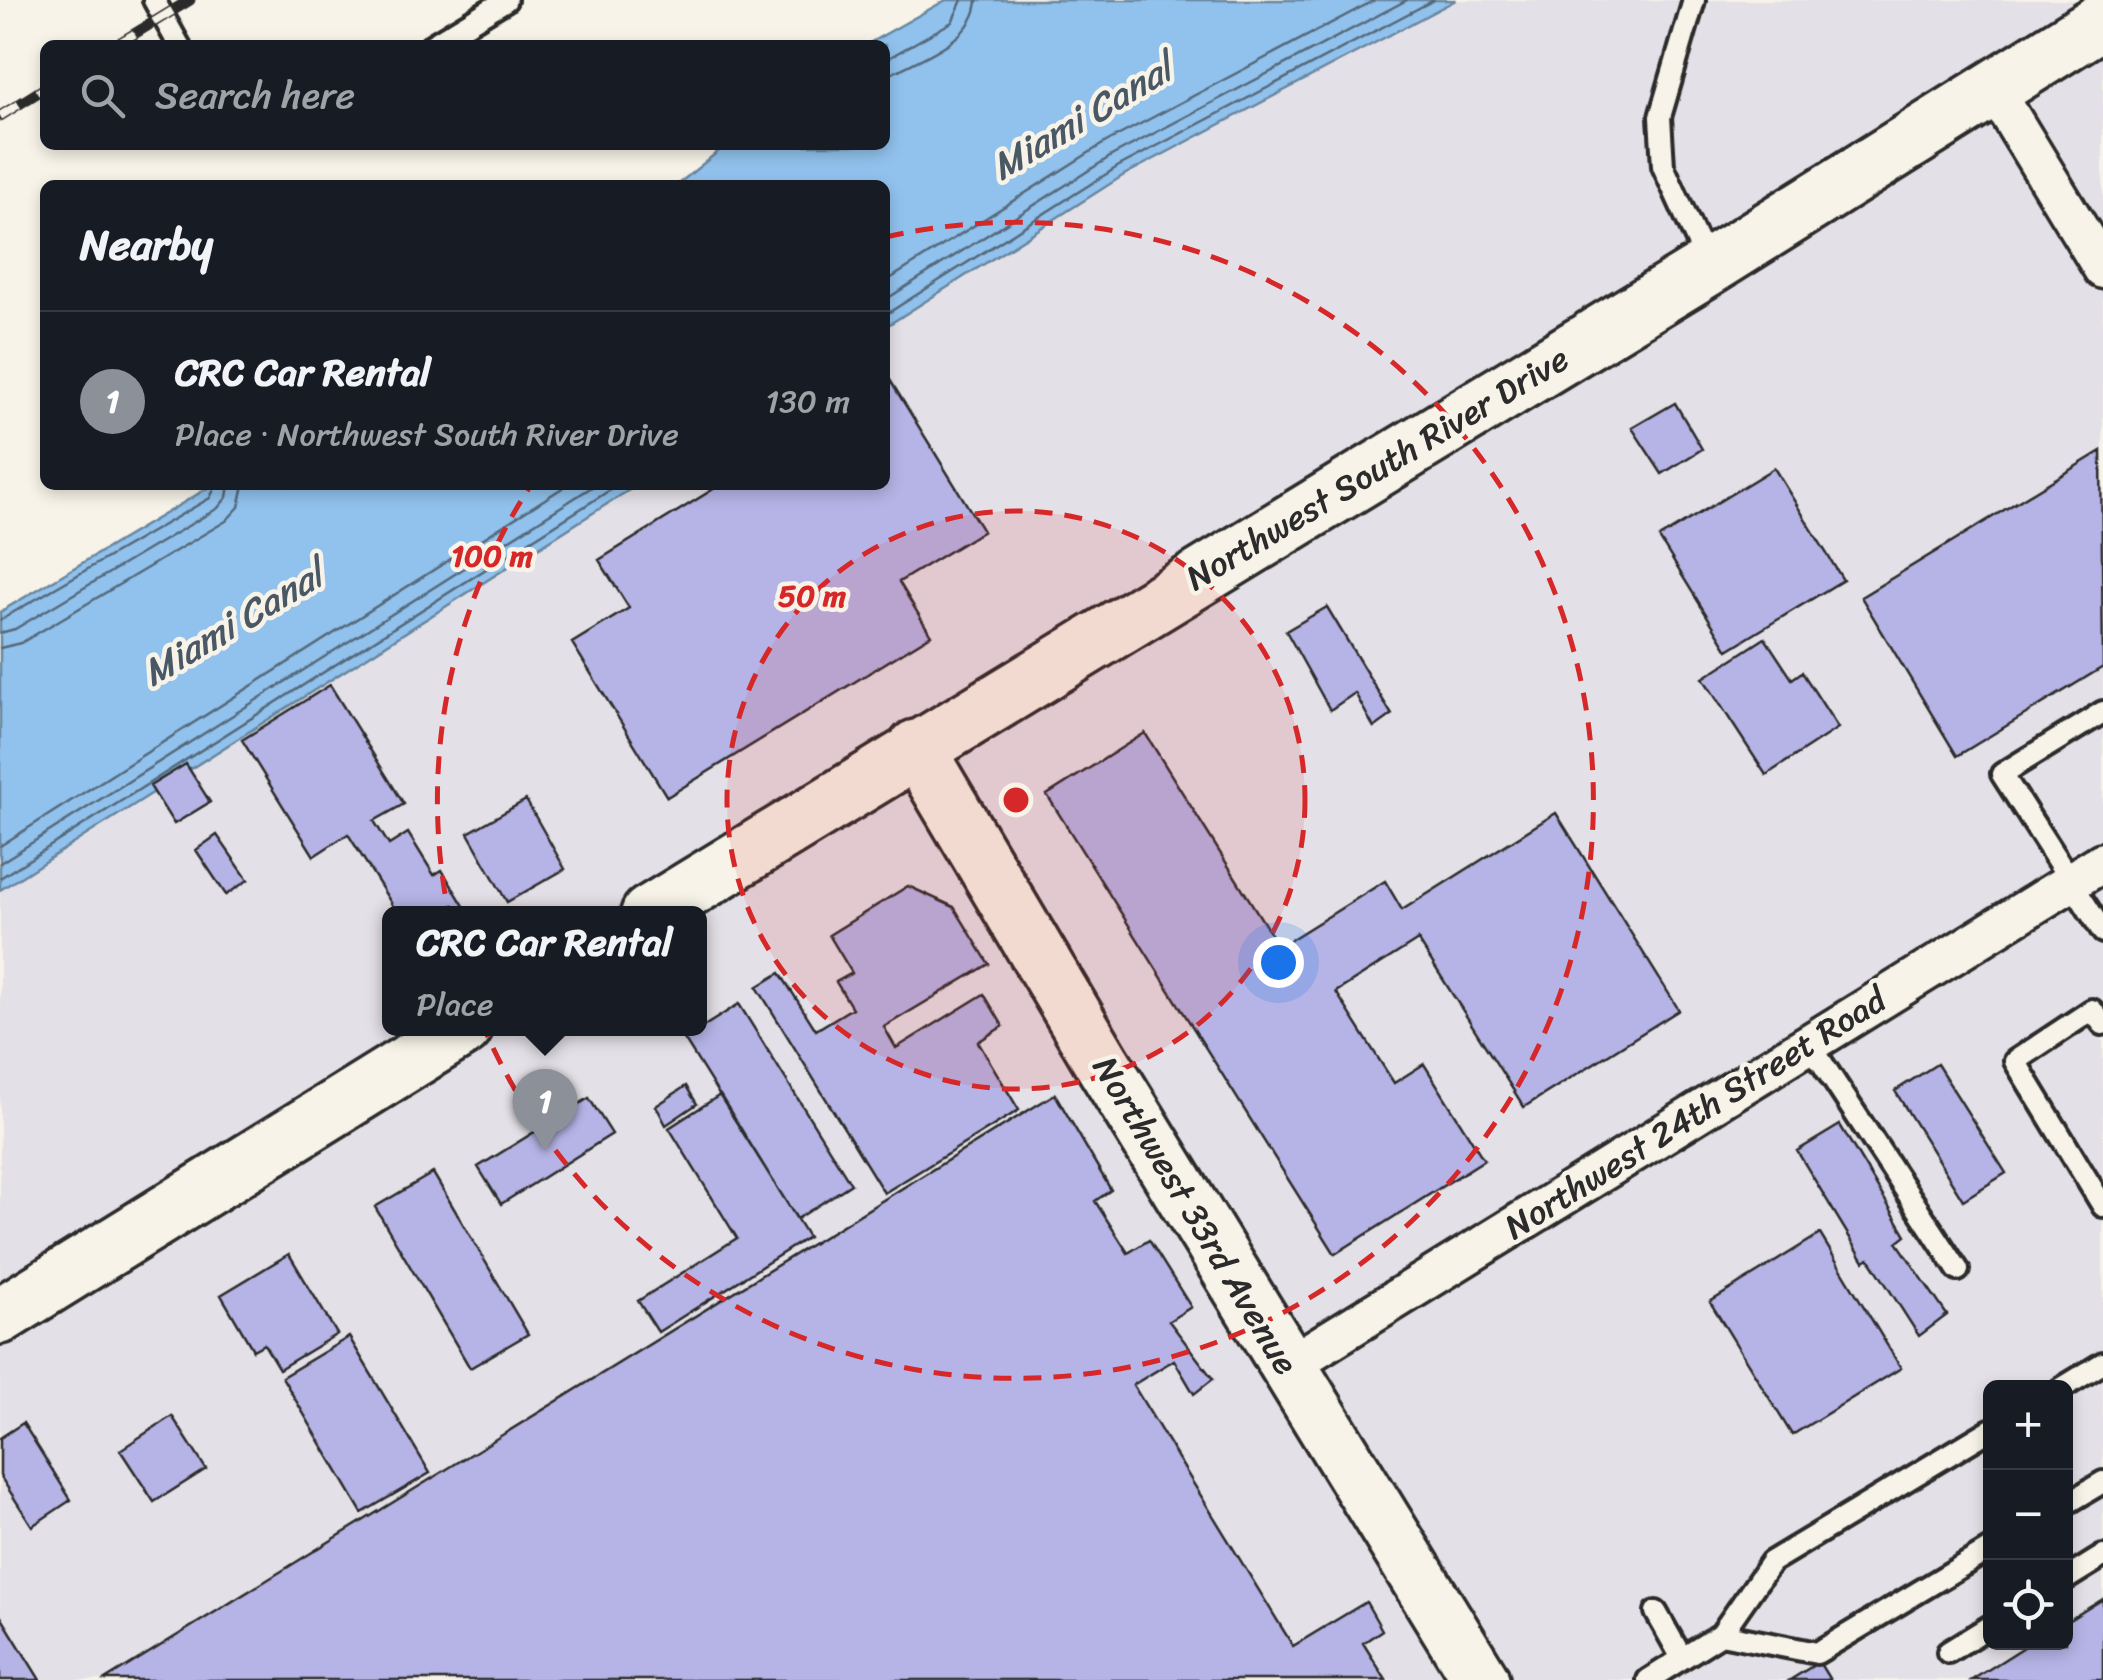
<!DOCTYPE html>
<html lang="en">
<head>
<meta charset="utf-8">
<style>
	:root { --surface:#171b24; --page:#242831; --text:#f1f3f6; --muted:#9ea1a6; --line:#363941; --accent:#8c9099 }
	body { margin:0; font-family:Sriracha,sans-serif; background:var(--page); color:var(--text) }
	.controls { position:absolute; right:30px; bottom:30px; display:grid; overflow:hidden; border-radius:15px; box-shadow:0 5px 15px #0003 }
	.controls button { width:90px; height:90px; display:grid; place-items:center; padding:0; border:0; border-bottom:2px solid var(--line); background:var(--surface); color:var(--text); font:50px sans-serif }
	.you { position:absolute; left:1278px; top:962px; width:35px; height:35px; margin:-25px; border:8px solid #fff; border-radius:50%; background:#1a73e8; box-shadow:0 0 0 15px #1a73e833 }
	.badge { display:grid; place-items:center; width:65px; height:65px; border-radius:50%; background:var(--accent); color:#fff; font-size:32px; font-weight:700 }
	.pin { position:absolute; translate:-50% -82px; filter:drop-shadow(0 2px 5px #0008) }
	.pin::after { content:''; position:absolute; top:52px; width:35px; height:30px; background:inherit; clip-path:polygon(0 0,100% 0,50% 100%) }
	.popup { position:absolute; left:382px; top:906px; width:325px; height:130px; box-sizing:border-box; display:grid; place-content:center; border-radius:15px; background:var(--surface); filter:drop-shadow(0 2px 8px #0005); font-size:32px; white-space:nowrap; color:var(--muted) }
	.popup b { font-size:38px; color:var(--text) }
	.popup::after { content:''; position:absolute; left:50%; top:100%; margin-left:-20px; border:20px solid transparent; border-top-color:var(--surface) }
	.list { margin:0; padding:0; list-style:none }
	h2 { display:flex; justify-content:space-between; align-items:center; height:130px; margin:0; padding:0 40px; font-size:42px }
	h2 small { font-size:32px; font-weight:400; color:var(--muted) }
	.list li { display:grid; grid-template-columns:65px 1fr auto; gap:30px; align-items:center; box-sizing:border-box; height:180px; padding:0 40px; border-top:2px solid var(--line) }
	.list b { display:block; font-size:38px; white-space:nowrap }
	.list p { margin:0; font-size:32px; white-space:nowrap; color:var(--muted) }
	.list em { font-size:32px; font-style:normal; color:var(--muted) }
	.icon { flex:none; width:55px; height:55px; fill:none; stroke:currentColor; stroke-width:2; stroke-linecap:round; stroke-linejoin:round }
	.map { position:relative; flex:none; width:2103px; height:1680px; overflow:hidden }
	.search { position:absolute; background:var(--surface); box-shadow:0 5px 15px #0003; left:40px; top:40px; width:850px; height:110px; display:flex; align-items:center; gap:25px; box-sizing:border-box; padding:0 35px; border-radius:15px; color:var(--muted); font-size:38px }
	.panel { position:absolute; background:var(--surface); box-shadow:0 5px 15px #0003; left:40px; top:180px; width:850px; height:310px; border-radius:15px }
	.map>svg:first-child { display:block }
	.built { fill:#e4e0e7; fill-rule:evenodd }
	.water { fill:#91c2ed; stroke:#68869f; stroke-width:2.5 }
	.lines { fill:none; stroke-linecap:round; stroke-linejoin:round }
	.shore { stroke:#546779; stroke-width:2.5 }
	.building { fill:#b6b4e6; stroke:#2b2b2b; stroke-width:2.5 }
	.lane-casing { stroke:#2b2b2b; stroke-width:28 }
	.street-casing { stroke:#2b2b2b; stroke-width:45 }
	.secondary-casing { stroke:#2b2b2b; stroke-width:62 }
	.lane { stroke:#f7f3e8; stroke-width:20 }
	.street { stroke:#f7f3e8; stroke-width:38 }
	.secondary { stroke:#f7f3e8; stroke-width:55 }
	.rail-casing { stroke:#2b2b2b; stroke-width:11 }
	.rail { stroke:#f7f3e8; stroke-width:8; stroke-dasharray:22; stroke-linecap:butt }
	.ring { fill:none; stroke:#d62828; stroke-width:5; stroke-dasharray:18 12 }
	.labels { text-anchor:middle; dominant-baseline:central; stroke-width:9; stroke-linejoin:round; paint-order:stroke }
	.street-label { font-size:35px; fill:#2b2b2b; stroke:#f7f3e8 }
	.water-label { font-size:38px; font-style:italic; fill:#4a5865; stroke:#f7f3e8 }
	.centre { fill:#d62828; stroke:#f7f3e8; stroke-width:5 }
	.ring-label { font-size:30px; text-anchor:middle; font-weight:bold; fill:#d62828; stroke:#f7f3e8; stroke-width:9; stroke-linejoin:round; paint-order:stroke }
</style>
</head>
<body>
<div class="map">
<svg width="2103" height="1680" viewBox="0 0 2103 1680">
	<rect width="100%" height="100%" fill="#f7f3e8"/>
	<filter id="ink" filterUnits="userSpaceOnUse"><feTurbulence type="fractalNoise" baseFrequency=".01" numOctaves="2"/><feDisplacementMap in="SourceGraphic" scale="20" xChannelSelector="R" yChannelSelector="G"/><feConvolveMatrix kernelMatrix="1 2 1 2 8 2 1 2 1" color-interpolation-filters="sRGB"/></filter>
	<g filter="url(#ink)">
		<path class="built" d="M1456 0H2103V1680H0V890L637 485H885V327L1124 175ZM390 914H700V1028H390ZM1990 1388H2066V1642H1990Z"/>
		<path class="water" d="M946 0H1456L1124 175 885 327V185H677L726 145H885V45H866Z
			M213 485H637L0 890V612Z"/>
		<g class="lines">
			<path class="shore" d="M885 60 952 22 962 0
				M885 77C917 59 975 42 977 0
				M885 282 1106 142 1375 0
				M885 300 1113 155 1407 0
				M885 315 1119 166 1434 0
				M0 620 210 498 216 485
				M0 633 15 629 218 508 227 497 229 485
				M0 648 21 643 226 521 239 507 244 485
				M0 846 567 485
				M0 863 595 485
				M0 878 618 485"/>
		</g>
		<path class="building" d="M890 380 983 531 899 582 931 635 667 797 572 643 629 608 599 560 720 485H885V383Z
			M1675 403 1702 449 1662 474 1632 428Z
			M2101 451 2103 667 1957 756 1861 597Z
			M1774 468 1843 580 1728 650 1659 538Z
			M1327 607 1392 715 1374 728 1355 693 1330 710 1286 631Z
			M1765 638 1792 679 1802 672 1838 728 1766 775 1703 678Z
			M330 685 404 804 374 821 389 845 408 833 434 875 442 870 469 914H398L348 834 314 856 242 740Z
			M1145 733 1279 947 1385 881 1402 910 1556 813 1679 1010 1524 1107 1418 940 1336 992 1394 1083 1424 1064 1484 1160 1335 1254 1047 795Z
			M186 764 210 802 174 824 150 786Z
			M526 800 565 869 507 902 468 833Z
			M217 835 248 880 226 895 196 850Z
			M908 886 954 907 989 964 884 1027 896 1048 984 994 1003 1026 978 1042 1019 1110 884 1193 757 987 780 973 816 1030 852 1008 836 982 852 973 829 935Z
			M739 1004 851 1184 797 1219 684 1039Z
			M1937 1064 2006 1173 1963 1200 1895 1091Z
			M686 1086 697 1104 666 1125 656 1106Z
			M1055 1094 1111 1190 1095 1201 1128 1253 1149 1240 1191 1307 1169 1321 1213 1379 1194 1394 1174 1360 1133 1385 1293 1646 1366 1602 1382 1630 1363 1643 1386 1680H105Z
			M720 1095 808 1237 658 1332 638 1301 737 1238 669 1128Z
			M589 1098 612 1134 501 1204 478 1167Z
			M1840 1125 1906 1235 1897 1242 1947 1315 1919 1336 1869 1258 1864 1261 1797 1151Z
			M433 1173 528 1334 470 1368 375 1207Z
			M1820 1234 1901 1368 1792 1435 1710 1302Z
			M289 1254 337 1334 279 1369 264 1344 253 1350 221 1295Z
			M349 1337 430 1473 362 1513 282 1377Z
			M172 1416 206 1469 154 1502 120 1450Z
			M23 1423 71 1500 32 1526 0 1476V1438Z
			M2103 1599V1680H1972L2032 1642H2066V1622Z
			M0 1615 40 1680H0Z
			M1819 1662 1830 1680H1790Z"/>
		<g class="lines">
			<g class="lane-casing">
				<path id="lane" d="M154 0 179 45
					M1694 0 1660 117 1663 166 1708 265
					M432 45 506 0
					M2103 712 2002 774 2103 932
					M2103 1024 2092 1010 2015 1061 2103 1206
					M1809 1043 1958 1270
					M2062 1388 2103 1363
					M2066 1504 2103 1482
					M2066 1579 2103 1556
					M1656 1612 1682 1658
					M1721 1634 1817 1653 1990 1549
					M1948 1652 1990 1626
					M1648 1680 1721 1634 1771 1562 1990 1430"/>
			</g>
			<g class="street-casing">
				<path id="street" d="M1993 88 2103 269
					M1288 1366 2103 862"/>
			</g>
			<g class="secondary-casing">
				<path id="secondary" d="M916 748 1100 1059 1481 1680
					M649 914 1709 267 2103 20
					M0 1316 464 1028"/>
			</g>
			<use href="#lane" class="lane"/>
			<use href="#street" class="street"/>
			<use href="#secondary" class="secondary"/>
			<g class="rail-casing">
				<path id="rail" d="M116 45 190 0
					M0 116 45 88"/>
			</g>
			<use href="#rail" class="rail"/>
		</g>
	</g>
	<circle cx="1016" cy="800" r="289" fill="#d62828" fill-opacity=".12"/>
	<g class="ring">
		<circle cx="1016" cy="800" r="289"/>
		<path d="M886 237A578 578 0 1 1 531 485"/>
	</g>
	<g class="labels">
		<g class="street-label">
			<text transform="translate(1377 468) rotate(-31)">Northwest South River Drive</text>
			<text transform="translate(1695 1113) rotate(-32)">Northwest 24th Street Road</text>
			<text transform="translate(1196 1215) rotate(59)">Northwest 33rd Avenue</text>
		</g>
		<g class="water-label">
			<text transform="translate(1082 118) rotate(-31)">Miami Canal</text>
			<text transform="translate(233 624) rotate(-31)">Miami Canal</text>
		</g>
	</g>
	<circle cx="1016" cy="800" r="15" class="centre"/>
	<g class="ring-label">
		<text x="492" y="566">100 m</text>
		<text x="812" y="606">50 m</text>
	</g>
</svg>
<div class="controls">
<button>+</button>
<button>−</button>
<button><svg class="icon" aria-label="locate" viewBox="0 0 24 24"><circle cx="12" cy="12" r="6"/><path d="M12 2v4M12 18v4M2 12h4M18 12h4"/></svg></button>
</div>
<div class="you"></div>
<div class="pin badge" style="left:545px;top:1151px">1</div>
<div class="popup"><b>CRC Car Rental</b>Place</div>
<div class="search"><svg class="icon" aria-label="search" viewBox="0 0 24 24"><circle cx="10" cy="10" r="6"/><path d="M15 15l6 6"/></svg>Search here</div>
<section class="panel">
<h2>Nearby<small></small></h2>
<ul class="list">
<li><span class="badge">1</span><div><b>CRC Car Rental</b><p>Place · Northwest South River Drive</p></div><em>130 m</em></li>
</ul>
</section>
</div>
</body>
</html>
